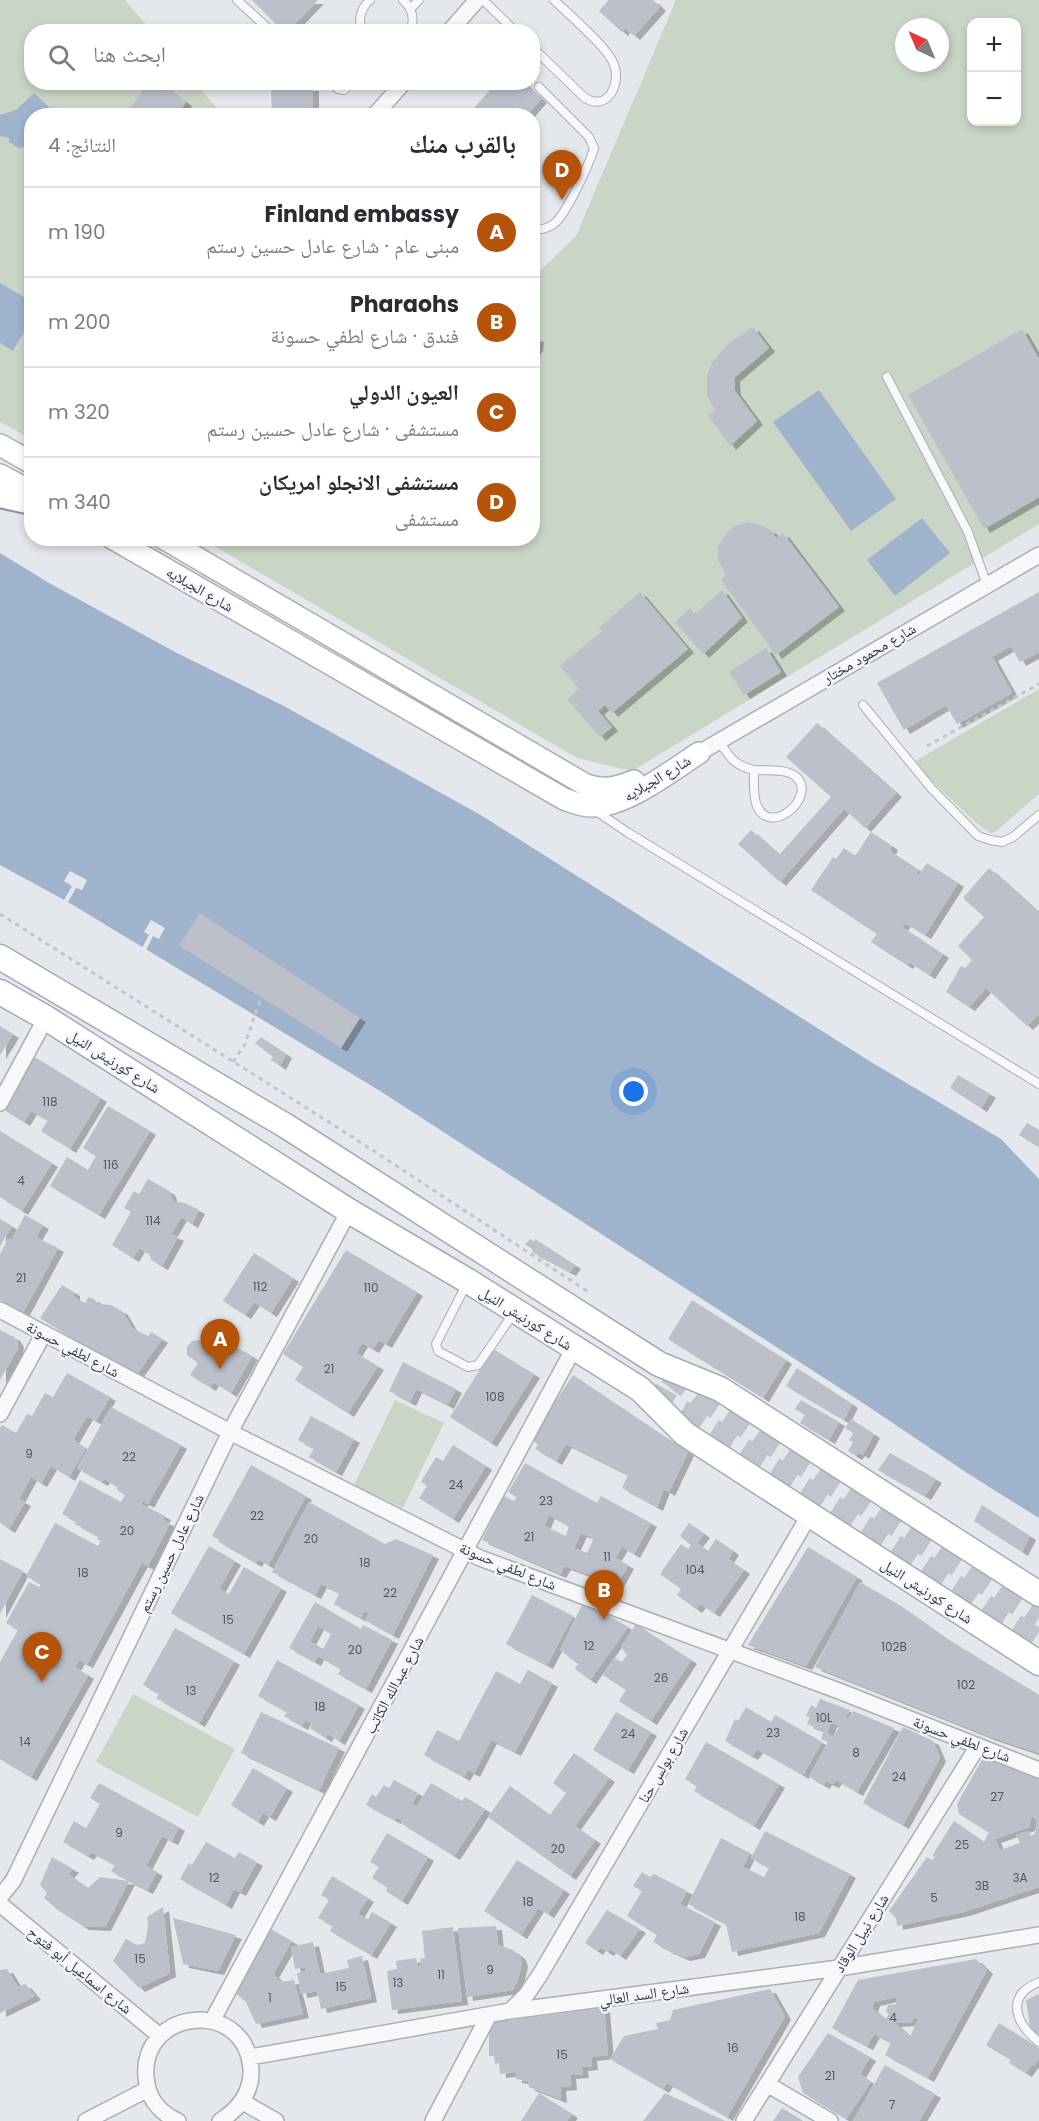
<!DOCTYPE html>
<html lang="ar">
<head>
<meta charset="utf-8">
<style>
	:root { --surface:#fff; --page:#f7f7f7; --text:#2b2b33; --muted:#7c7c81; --line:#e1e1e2; --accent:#b45309 }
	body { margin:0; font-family:Poppins,"Noto Naskh Arabic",sans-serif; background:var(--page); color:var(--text); direction:rtl }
	.controls { position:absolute; right:18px; top:18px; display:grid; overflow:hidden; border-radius:12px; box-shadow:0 3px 9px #0003 }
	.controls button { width:54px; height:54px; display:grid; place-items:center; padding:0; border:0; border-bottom:2px solid var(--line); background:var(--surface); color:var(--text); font:30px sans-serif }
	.compass { position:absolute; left:895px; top:18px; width:54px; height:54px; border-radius:50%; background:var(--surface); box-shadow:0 3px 9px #0003; rotate:316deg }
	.you { position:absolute; left:634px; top:1092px; width:21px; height:21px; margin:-15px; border:4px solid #fff; border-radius:50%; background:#1a73e8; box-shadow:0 0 0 9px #1a73e833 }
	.badge { display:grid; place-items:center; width:39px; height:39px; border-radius:50%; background:var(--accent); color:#fff; font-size:20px; font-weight:700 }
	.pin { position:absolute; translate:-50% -50px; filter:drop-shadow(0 2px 3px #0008) }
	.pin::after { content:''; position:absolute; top:32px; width:21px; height:18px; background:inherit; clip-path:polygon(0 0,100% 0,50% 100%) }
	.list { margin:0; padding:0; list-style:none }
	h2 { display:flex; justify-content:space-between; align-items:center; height:78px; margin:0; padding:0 24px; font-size:26px }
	h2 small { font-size:20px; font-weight:400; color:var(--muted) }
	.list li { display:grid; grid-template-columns:39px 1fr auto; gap:18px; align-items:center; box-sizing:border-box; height:90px; padding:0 24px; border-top:2px solid var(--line) }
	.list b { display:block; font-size:22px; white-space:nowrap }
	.list p { margin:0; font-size:20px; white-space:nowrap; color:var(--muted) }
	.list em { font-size:20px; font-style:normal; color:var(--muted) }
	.icon { flex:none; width:33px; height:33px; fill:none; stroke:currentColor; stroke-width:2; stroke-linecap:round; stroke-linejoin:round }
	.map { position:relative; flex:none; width:1039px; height:2121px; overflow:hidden; direction:ltr }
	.search { position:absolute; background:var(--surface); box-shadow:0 3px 9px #0003; left:24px; top:24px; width:516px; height:66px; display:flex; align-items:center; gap:15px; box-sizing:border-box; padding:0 21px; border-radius:24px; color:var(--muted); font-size:22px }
	.panel { position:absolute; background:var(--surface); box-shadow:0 3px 9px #0003; left:24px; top:108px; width:516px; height:438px; border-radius:24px; direction:rtl }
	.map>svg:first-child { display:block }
	.green { fill:#c9d6c5; fill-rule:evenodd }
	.water { fill:#9fb4cc }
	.pier { fill:#e4e7ec }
	.building { fill:#bbc0ca; fill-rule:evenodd; filter:url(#shadow) }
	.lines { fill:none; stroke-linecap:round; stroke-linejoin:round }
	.primary-tunnel { stroke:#bfc3cb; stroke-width:24; stroke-dasharray:24 12; stroke-linecap:butt }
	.lane-casing { stroke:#a9aeb7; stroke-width:10 }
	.street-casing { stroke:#a9aeb7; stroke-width:18 }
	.secondary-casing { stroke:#a9aeb7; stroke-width:24 }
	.primary-casing { stroke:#a3abb8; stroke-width:27 }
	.highway-casing { stroke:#8b94a3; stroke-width:32 }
	.path { stroke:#c2c5cb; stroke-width:3; stroke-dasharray:4.5 4.5; stroke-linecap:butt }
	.lane { stroke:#f7f8fa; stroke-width:8 }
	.street { stroke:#f7f8fa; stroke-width:15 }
	.secondary { stroke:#fff; stroke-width:21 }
	.primary { stroke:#fff; stroke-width:24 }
	.highway { stroke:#fff; stroke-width:28 }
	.labels { text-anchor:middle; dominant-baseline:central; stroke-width:4.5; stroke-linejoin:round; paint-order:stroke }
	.number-label { font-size:12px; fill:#4f5766 }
	.street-label { font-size:15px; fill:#2b3445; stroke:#f4f6f9 }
</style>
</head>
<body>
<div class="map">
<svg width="1039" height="2121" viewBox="0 0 1039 2121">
	<defs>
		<filter id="shadow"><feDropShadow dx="6" dy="4" stdDeviation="0" flood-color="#0004"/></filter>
	</defs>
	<rect width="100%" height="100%" fill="#e4e7ec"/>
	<path class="green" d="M0 0H125L151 31 32 32V82L195 83 223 115 32 116 31 439 0 422Z
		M676 0H1039V524L632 771 577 758 202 539 532 538 533 278 576 236ZM972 22H1016V122H972ZM904 27H940V63H904Z
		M1039 689V794L995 832 990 833 974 821 917 767 915 761Z
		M395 1400 444 1423 403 1508 354 1485Z
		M133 1694 235 1749 198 1817 96 1762Z"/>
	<path class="water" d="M34 93 49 107 44 115 32 116 31 146 18 148 9 142V138L0 136V115L16 110Z
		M0 283 31 301V320L13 351 0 343Z
		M819 390 896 499 851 531 773 422Z
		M922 518 950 553 895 596 867 560Z
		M0 553 49 583 175 652 282 705 479 814 871 1062 1001 1139 1039 1179V1518L967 1473 866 1405 380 1091 68 902 0 865Z"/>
	<path class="pier" d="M70 871 87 880 82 890 76 888 68 902 64 900 72 886 64 881Z
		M151 920 165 928 159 939 153 936 146 950 142 948 149 935 144 932Z"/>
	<path class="building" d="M252 0H318L287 32H284Z
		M607 0H653L660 7 634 36 625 28 622 32 599 11 608 1Z
		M149 82H159L186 102 177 116H125Z
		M497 82H523L541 99 526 116H467Z
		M313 87V116H272L271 88Z
		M183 109 192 116H178Z
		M753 327 769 348 734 378 735 391 757 421 730 446 708 415 715 410 707 395V375L713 361 729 343Z
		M1022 329 1039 359V497L984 529 908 395Z
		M532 337 538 338 537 347 532 354Z
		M748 522 761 525 772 531 776 538 783 533 839 607 776 655 721 580 726 575 718 560V547L725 535 735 526Z
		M722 590 742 618 703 654 675 622 690 608 695 614Z
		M640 592 688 649 612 713 605 705 598 711 612 727 600 737 567 699 579 689 560 666 602 631 599 628Z
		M1039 592V652L1020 662 1011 646 992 657 1012 693 957 724 946 705 904 730 877 683Z
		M766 648 781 672 744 695 729 672Z
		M817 723 896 793 865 828 844 809 780 882 738 844 751 830 779 855 831 797 786 757Z
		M871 832 892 846 890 851 919 870 916 873 919 875 927 863 958 883 925 935 905 923 902 927 943 954 929 975 909 962 907 965 871 942 877 934 811 890 833 857 836 859 844 848 855 856Z
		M989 868 1039 913V1014L1027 1026 986 988 969 1007 946 992 961 966 965 968 972 960 958 946 984 917 963 898Z
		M200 913 360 1018 341 1048 179 946Z
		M0 1026 13 1034 0 1055Z
		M261 1037 286 1054 280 1066 271 1060 273 1057 255 1043Z
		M30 1054 101 1098 70 1149 41 1131 48 1120 31 1111 24 1122 0 1107Z
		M958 1075 990 1094 981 1108 950 1088Z
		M108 1106 150 1131 99 1215 50 1186 67 1157 88 1170 96 1156 83 1148Z
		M1027 1123 1039 1130V1147L1019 1135Z
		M0 1131 52 1163 22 1211 0 1197Z
		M148 1179 169 1191 173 1201 185 1203 199 1210 192 1224 181 1217 171 1234 178 1237 162 1266 151 1260 150 1255 139 1248 133 1258 112 1245 131 1212 124 1208 134 1191 139 1194Z
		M25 1215 43 1225 36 1237 58 1248 23 1313 0 1300V1254L8 1239H12Z
		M0 1219 12 1226 0 1246Z
		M530 1239 534 1242 535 1239 575 1265 570 1272 532 1252 533 1249 525 1245Z
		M346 1250 417 1292 386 1344 379 1340 373 1349 362 1343 356 1353 378 1366 348 1413 295 1380 303 1367 283 1354Z
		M254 1253 293 1278 271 1313 254 1302 245 1315 223 1301Z
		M62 1285 74 1292V1296L78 1300 86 1303 88 1297 94 1299 98 1304 111 1305 122 1311 132 1328 148 1336 151 1332 162 1339 135 1377 40 1318Z
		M692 1300 786 1360 763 1398 668 1339Z
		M0 1330 14 1337 18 1343 17 1350 0 1380Z
		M216 1335 252 1356 231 1393 213 1382 210 1387 190 1375 198 1363 187 1355V1347L192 1341 199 1340 209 1346Z
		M493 1349 534 1374 491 1443 450 1417Z
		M403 1362 456 1389 448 1405 416 1389 410 1402 389 1391Z
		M797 1368 852 1404 844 1420 786 1386Z
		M67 1373 110 1397 96 1421 87 1416 73 1440 86 1448 69 1477 51 1466 41 1483 31 1477 19 1499 25 1502 9 1529 0 1523V1428L2 1425 16 1433 27 1414 32 1416 45 1393 53 1397Z
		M573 1375 688 1452 669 1492 664 1489 657 1507 622 1488 628 1475 566 1444 556 1461 535 1449 538 1445 531 1438Z
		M801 1400 839 1422 829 1440 800 1423 805 1415 795 1409Z
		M111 1407 181 1445 148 1504 143 1501 141 1504 165 1516 163 1520 170 1523 148 1566 142 1563 139 1568 87 1664 79 1660 75 1667 88 1675 31 1777 0 1759V1662L18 1630 6 1623 29 1582 39 1587 41 1584 26 1576 55 1523 98 1546 101 1541 97 1539 98 1536 75 1524 76 1521 62 1514 80 1480 121 1502 125 1495 117 1490 118 1487 104 1479 102 1482 77 1468Z
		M311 1416 354 1439 336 1472 309 1457 314 1448 298 1440Z
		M851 1419 874 1434 863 1455 859 1452 856 1456 848 1451 853 1442 849 1440 854 1433 845 1428Z
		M453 1445 486 1466 453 1519 419 1498 427 1486 421 1482 436 1457 443 1461Z
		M890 1453 936 1479 925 1496 878 1470Z
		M525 1463 597 1503 601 1496 651 1523 634 1554 622 1547 615 1558 628 1565 617 1585 565 1566 560 1574 482 1540 504 1496 514 1501 517 1497 508 1492ZM549 1515 569 1526 566 1536 544 1526ZM581 1533 594 1538 587 1553 574 1548Z
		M251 1465 306 1496 268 1565 258 1559 256 1563 219 1542 220 1540 212 1536Z
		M309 1502 385 1544 396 1539 433 1555 393 1635 365 1620 369 1613 364 1611 361 1618 334 1604 339 1594 331 1589 321 1584 315 1595 272 1572Z
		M982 1505 1030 1536 1022 1552 974 1521Z
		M689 1523 704 1534 697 1543 708 1551 716 1539 733 1551 728 1559 744 1570 714 1613 700 1604 696 1609 677 1595 681 1589 660 1574 681 1544 688 1549 691 1545 680 1536Z
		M209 1546 235 1561 219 1589 229 1594 244 1567 281 1588 244 1654 171 1613Z
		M808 1547 857 1577 806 1666 748 1645Z
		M0 1559 23 1571 0 1614Z
		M860 1582 901 1606 946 1638 1039 1695V1753L991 1737 815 1667Z
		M532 1595 573 1616 547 1665 506 1644Z
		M584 1601 628 1627 590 1680 575 1669 578 1664 560 1650Z
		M315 1602 361 1629 363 1625 392 1640 366 1689 338 1674 341 1669 318 1656 315 1662 289 1648ZM318 1626 331 1634 323 1649 310 1641Z
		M636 1624 691 1660 651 1721 619 1701 626 1690 603 1675 614 1658 622 1662 627 1655 621 1647Z
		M175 1628 234 1661 199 1723 156 1698 159 1694 143 1685Z
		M277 1660 359 1705 339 1741 328 1734 326 1738 310 1728 312 1724 305 1720 302 1726 284 1716 287 1712 258 1696Z
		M528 1670 552 1683 515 1752 491 1740 474 1773 468 1770 464 1777 424 1755 437 1730 459 1741 496 1671 520 1684Z
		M820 1699 850 1710 845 1718 848 1719 853 1711 894 1728 857 1792 836 1780 833 1784 826 1781 824 1785 809 1777 828 1742 821 1739 824 1731 807 1724 810 1717 806 1716 811 1705 816 1708ZM831 1723 840 1726 833 1736 827 1734Z
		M746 1707 771 1722 775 1715 822 1742 803 1775 757 1749 752 1756 725 1741 735 1719 738 1721Z
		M261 1712 339 1748 319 1790 241 1753Z
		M616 1712 651 1732 628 1770 593 1750Z
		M903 1727 933 1741 940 1758 903 1825 863 1803Z
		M706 1742 779 1784 754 1826 694 1791 697 1786 685 1779Z
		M574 1753 609 1778 575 1826 595 1840 570 1876 488 1817 510 1786 550 1815 566 1793 553 1783Z
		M984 1756 1039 1778V1887L964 1912 897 1926 896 1918 889 1911 927 1857 932 1860 935 1857 932 1856 954 1821 984 1842 989 1832 959 1814 957 1804ZM1032 1816 1037 1820 1035 1834 1031 1836 1028 1831 1016 1835 1020 1843 1000 1850 995 1839 1029 1827Z
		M253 1768 287 1788 270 1817 263 1813 258 1822 231 1805Z
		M394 1780 418 1793 412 1804 417 1806 431 1783 462 1801 465 1797 485 1809 454 1856 402 1824 403 1822 397 1817 395 1820 366 1805 372 1794 376 1797 384 1785 389 1788Z
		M99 1783 179 1827 172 1841 162 1836 146 1866 157 1872 147 1890 129 1881 105 1927 83 1926 58 1910 44 1898 47 1893 40 1885 52 1857 73 1869 68 1874 88 1888 100 1877 129 1881 111 1871 115 1865 91 1852 88 1856 63 1842 74 1821 86 1828 100 1804 90 1798Z
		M765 1831 850 1874 819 1933 732 1952 726 1924 688 1904 721 1838 750 1853 743 1867 764 1877 769 1868 751 1858Z
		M387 1833 428 1857 402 1901 386 1891 388 1887 372 1878 379 1867 370 1862Z
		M206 1842 235 1858 239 1852 257 1862 240 1892 234 1889 226 1905 180 1879 189 1863 192 1865Z
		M517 1860 564 1890 548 1914 538 1908 521 1935 484 1911Z
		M642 1872 650 1877 654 1874 687 1891 680 1904 715 1922 699 1954 684 1957 668 1950 653 1942 657 1935 627 1916 642 1891 633 1886Z
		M332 1876 368 1898 358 1914 368 1919 372 1912 391 1923 371 1955 330 1931 333 1926 318 1918 329 1900 321 1895Z
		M163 1907 170 1973 139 1988 113 1961 126 1939 137 1945 145 1943 148 1926 147 1917Z
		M607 1910 640 1929 620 1956 610 1949 608 1952 600 1947 597 1951 585 1943Z
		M173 1918 236 1935 218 1971 183 1964Z
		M496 1926 498 1945 513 1950 520 1956 522 1963 518 1980 513 1990 467 1997 458 1928Z
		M453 1927 462 2001 392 2010 387 1971 397 1969 396 1961 416 1958 418 1966H421L420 1959 425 1958 422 1931Z
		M269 1928 292 1941 273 1974 281 1982 294 1980 303 2014 256 2024 246 2002 233 1991Z
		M313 1942 320 1974 349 1968 347 1960 362 1956 371 1998 321 2009 317 1991 301 1994 297 1973 306 1971 305 1967 295 1969 291 1947Z
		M976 1959 987 1970 928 2078 885 2055 891 2043 874 2034 867 2046 832 2028 858 1980ZM896 1997V2004L888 2005 886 2012 889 2014 885 2020 872 2008 874 2002ZM913 2018 918 2019 910 2037 895 2023 912 2022Z
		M7 1969 18 1987 25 1984 35 1996 0 2013V1970Z
		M770 1989 785 2016 727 2117 667 2083 663 2089 610 2059 624 2036 658 2029 656 2023 670 2020 673 2010Z
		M1039 1994V2036L1030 2027 1026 2000Z
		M604 2008 608 2055 591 2057 592 2066 582 2067 583 2074 570 2075 571 2086 560 2087 561 2099 529 2087 528 2081 516 2079V2072L500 2074 499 2063 495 2064 494 2056H489V2023Z
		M999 2023 1039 2048V2058L1034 2066 1032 2064 1026 2073 1009 2063 1011 2060 986 2045Z
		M828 2033 870 2057 860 2074 871 2082 846 2119 803 2093 798 2077Z
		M885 2065 935 2094 919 2121H853Z
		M539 2093 572 2114 567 2121H521Z
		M665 2093 725 2121H643Z
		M782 2108 803 2121H773Z"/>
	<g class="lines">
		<path class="primary-tunnel" d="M669 1372 708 1402 1039 1618
			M650 1394 695 1419 904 1552 1039 1642"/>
		<g class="lane-casing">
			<path id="lane" d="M237 0 272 32
				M403 0C413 9 415 19 410 32
				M483 0 516 32
				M410 9 419 0
				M362 32C358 19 360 9 370 0
				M532 47 585 98C609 112 621 82 614 65 609 48 568 14 554 0
				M330 82 338 89 344 90 351 82
				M532 230C540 230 549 228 555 223 566 214 590 163 594 148L589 137 539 87
				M887 377 968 532 987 585
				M863 705 932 789 978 836 990 840 1002 842 1013 837 1039 815
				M719 741C730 758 734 765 754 770 754 781 753 793 756 803 768 841 820 795 795 776 784 768 766 771 754 770
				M596 811 627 832 1039 1084
				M467 1283 436 1344 438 1351 468 1367 478 1365 513 1314
				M1039 1982C1005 1996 1015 2023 1039 2042"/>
		</g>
		<g class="street-casing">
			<path id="street" d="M449 32 477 0
				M374 116 404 82
				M699 753 1039 555
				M0 1103 46 1018
				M0 1310 230 1432 480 1558 839 1691 1039 1770
				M0 1414 44 1333
				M0 1897 13 1881 230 1432 349 1211
				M0 1904 160 2036
				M510 2011 527 1994 541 1973 810 1514
				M212 2021 574 1348
				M250 2057 510 2011 839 1968 1039 1935
				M767 2084 830 2121
				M243 2102 276 2121
				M86 2121 148 2089
				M178 2121C162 2114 150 2101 147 2084 133 2010 245 1994 251 2069 252 2093 239 2109 220 2121
				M433 2121 489 2015
				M744 2121 978 1746"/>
		</g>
		<g class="secondary-casing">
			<path id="secondary" d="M0 445 32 463
				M0 475 32 492
				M112 538 564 799C572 802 581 806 591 806 624 808 671 771 699 753
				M163 538 586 785C604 791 616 788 634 781"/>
		</g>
		<g class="primary-casing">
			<path id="primary" d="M0 957 286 1126 659 1364 720 1389 1039 1594
				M0 992 46 1018 349 1211 468 1281 640 1389 685 1434 1039 1663"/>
		</g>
		<g class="highway-casing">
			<path id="highway" d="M0 493 32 500"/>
		</g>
		<path class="path" d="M927 746 1039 684
			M0 914 354 1138 587 1291
			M233 1062 245 1044 260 1000"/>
		<use href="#lane" class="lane"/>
		<use href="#street" class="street"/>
		<use href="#secondary" class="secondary"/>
		<use href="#primary" class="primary"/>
		<use href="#highway" class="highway"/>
	</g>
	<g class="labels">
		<g class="number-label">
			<text x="50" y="1101">118</text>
			<text x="111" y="1164">116</text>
			<text x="21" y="1180">4</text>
			<text x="153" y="1220">114</text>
			<text x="21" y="1277">21</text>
			<text x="260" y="1286">112</text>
			<text x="371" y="1287">110</text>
			<text x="329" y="1368">21</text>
			<text x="495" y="1396">108</text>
			<text x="29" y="1453">9</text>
			<text x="129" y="1456">22</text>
			<text x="456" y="1484">24</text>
			<text x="546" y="1500">23</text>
			<text x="257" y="1515">22</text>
			<text x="127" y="1530">20</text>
			<text x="529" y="1536">21</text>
			<text x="311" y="1538">20</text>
			<text x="607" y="1556">11</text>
			<text x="365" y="1562">18</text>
			<text x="695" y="1569">104</text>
			<text x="83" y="1572">18</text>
			<text x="390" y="1592">22</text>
			<text x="228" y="1619">15</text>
			<text x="589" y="1645">12</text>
			<text x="894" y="1646">102B</text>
			<text x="355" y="1649">20</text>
			<text x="661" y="1677">26</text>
			<text x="966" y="1684">102</text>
			<text x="191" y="1690">13</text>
			<text x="320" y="1706">18</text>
			<text x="824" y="1717">10L</text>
			<text x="773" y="1732">23</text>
			<text x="628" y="1733">24</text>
			<text x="25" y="1741">14</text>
			<text x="856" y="1752">8</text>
			<text x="899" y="1776">24</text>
			<text x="997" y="1796">27</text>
			<text x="119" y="1832">9</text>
			<text x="962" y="1844">25</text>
			<text x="558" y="1848">20</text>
			<text x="214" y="1877">12</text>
			<text x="1020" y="1877">3A</text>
			<text x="982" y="1885">3B</text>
			<text x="934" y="1897">5</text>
			<text x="528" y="1901">18</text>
			<text x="800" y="1916">18</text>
			<text x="140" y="1958">15</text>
			<text x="490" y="1969">9</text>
			<text x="441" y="1974">11</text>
			<text x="398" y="1982">13</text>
			<text x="341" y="1986">15</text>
			<text x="270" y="1997">1</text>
			<text x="893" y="2017">4</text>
			<text x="733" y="2047">16</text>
			<text x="562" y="2054">15</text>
			<text x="830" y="2075">21</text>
			<text x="892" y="2104">7</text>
		</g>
		<g class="street-label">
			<text transform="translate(200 589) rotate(30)">شارع الجبلايه</text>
			<text transform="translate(869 653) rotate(-30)">شارع محمود مختار</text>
			<text transform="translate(657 778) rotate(-31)">شارع الجبلايه</text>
			<text transform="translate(114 1061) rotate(32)">شارع كورنيش النيل</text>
			<text transform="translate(526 1318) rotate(32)">شارع كورنيش النيل</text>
			<text transform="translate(73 1349) rotate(28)">شارع لطفي حسونة</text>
			<text transform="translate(171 1553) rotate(-64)">شارع عادل حسين رستم</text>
			<text transform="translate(508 1566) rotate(22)">شارع لطفي حسونة</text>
			<text transform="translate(927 1591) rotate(33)">شارع كورنيش النيل</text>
			<text transform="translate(394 1685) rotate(-62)">شارع عبدالله الكاتب</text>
			<text transform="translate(962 1739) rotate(21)">شارع لطفي حسونة</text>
			<text transform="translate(663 1765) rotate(-60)">شارع بولس حنا</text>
			<text transform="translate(861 1933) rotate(-58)">شارع نبيل الوقاد</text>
			<text transform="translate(80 1970) rotate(39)">شارع اسماعيل أبو فتوح</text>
			<text transform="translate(644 1994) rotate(-8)">شارع السد العالي</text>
		</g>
	</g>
</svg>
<div class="controls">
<button>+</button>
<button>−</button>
</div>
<svg class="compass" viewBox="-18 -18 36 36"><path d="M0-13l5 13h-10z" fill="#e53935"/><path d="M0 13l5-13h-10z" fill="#7c7c81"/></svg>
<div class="you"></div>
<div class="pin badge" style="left:220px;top:1369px">A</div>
<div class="pin badge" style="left:604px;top:1620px">B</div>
<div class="pin badge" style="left:42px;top:1682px">C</div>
<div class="pin badge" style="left:562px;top:200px">D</div>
<div class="search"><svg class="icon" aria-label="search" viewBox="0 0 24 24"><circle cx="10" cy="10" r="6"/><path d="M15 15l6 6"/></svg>ابحث هنا</div>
<section class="panel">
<h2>بالقرب منك<small>النتائج: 4</small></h2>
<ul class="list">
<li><span class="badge">A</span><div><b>Finland embassy</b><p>مبنى عام · شارع عادل حسين رستم</p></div><em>190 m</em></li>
<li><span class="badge">B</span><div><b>Pharaohs</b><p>فندق · شارع لطفي حسونة</p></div><em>200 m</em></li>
<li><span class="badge">C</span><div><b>العيون الدولي</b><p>مستشفى · شارع عادل حسين رستم</p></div><em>320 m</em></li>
<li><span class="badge">D</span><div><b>مستشفى الانجلو امريكان</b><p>مستشفى</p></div><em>340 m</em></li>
</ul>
</section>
</div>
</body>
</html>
